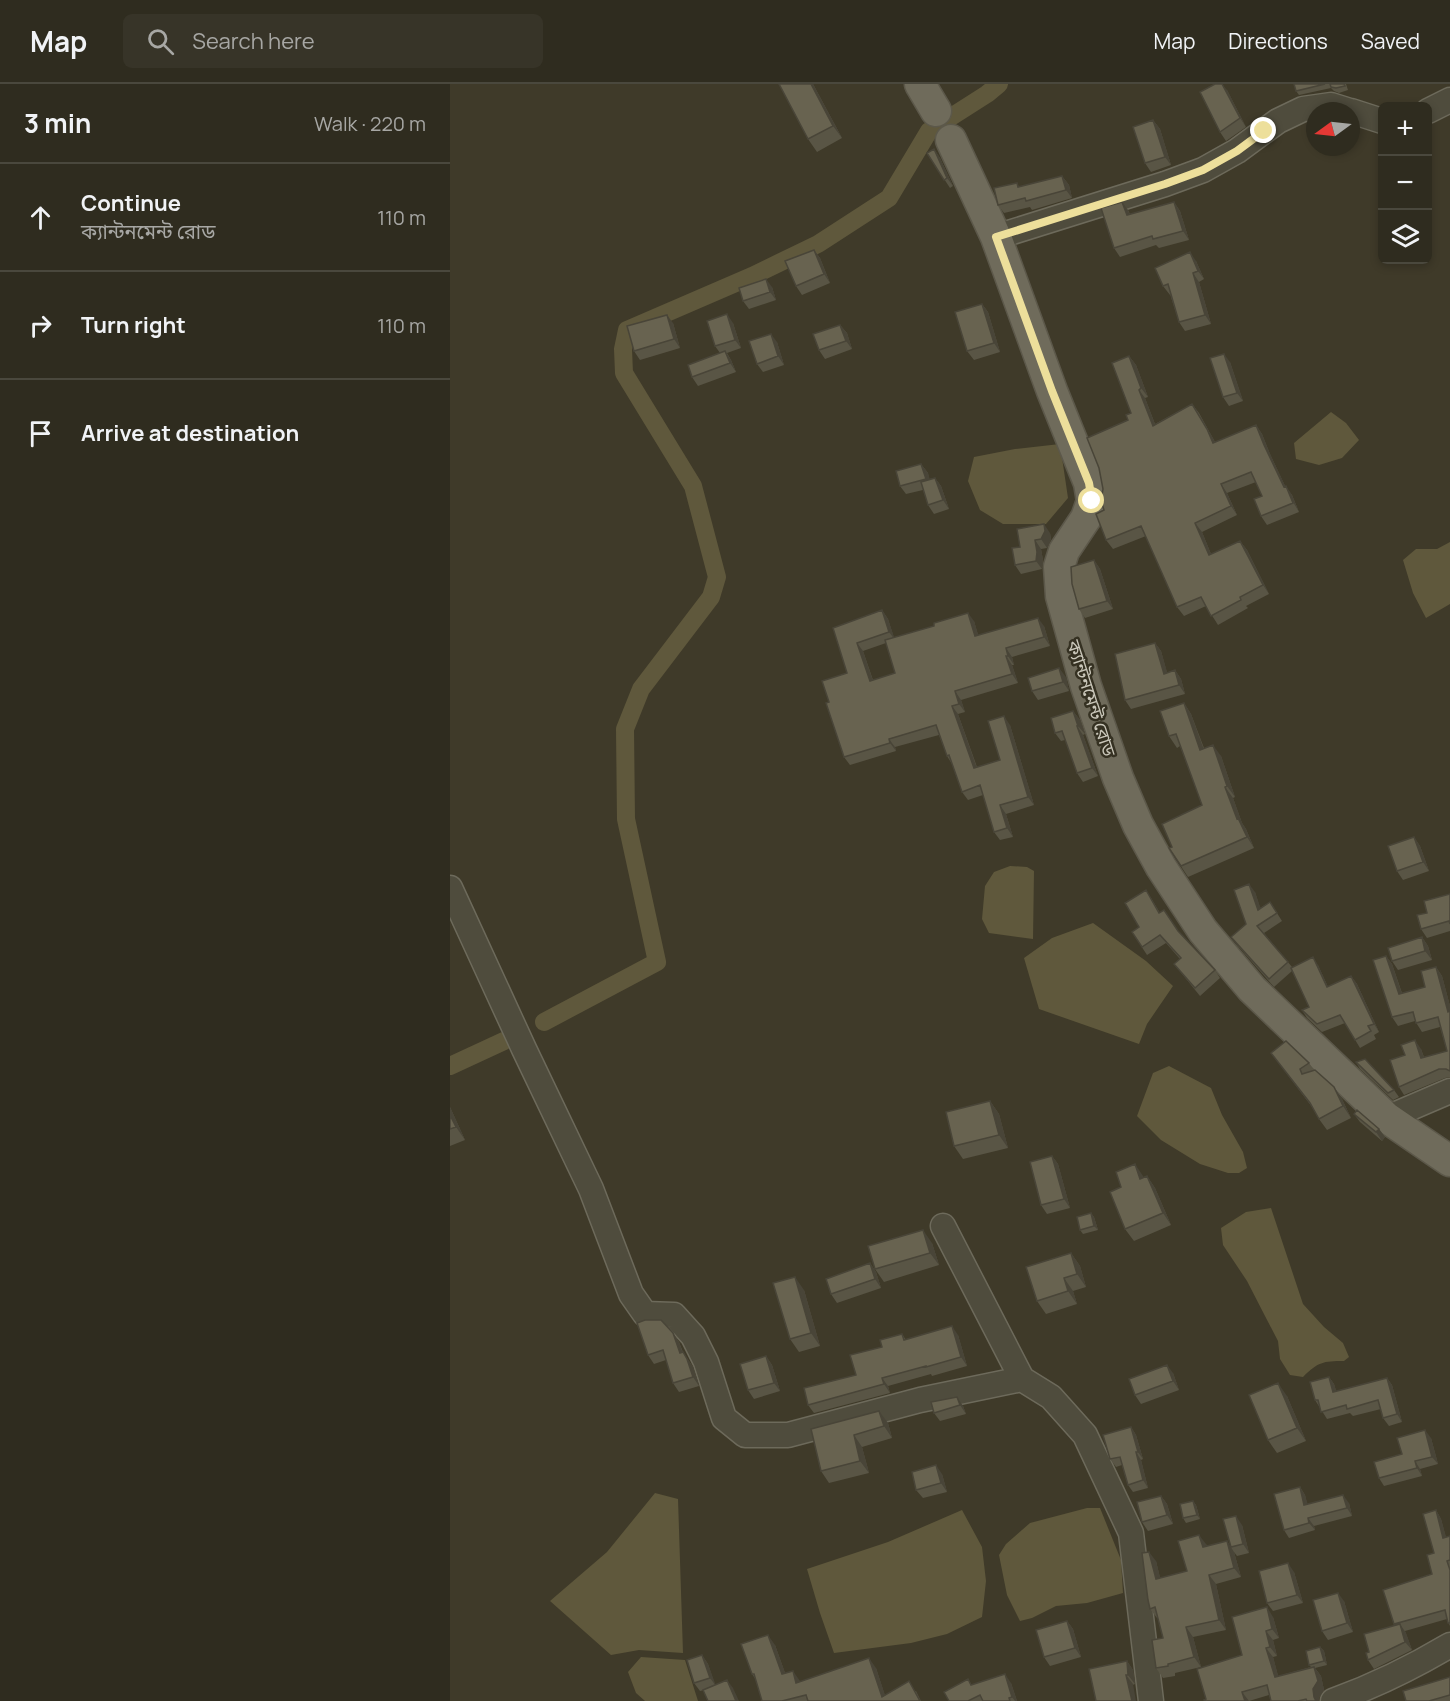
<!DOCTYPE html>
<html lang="en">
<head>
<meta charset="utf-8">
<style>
	:root { --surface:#2f2c1f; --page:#373428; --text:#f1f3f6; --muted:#a7a7a4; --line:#4a483d }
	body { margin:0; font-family:Manrope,"Noto Sans Bengali",sans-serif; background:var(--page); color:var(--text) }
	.controls { position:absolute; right:18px; top:18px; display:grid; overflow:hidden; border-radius:9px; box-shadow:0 3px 9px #0003 }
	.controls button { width:54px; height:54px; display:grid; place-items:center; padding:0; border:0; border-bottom:2px solid var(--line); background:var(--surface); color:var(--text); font:30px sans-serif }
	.compass { position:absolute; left:856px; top:18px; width:54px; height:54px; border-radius:50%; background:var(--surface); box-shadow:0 3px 9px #0003; rotate:255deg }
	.stop { position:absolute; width:18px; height:18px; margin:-14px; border:4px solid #eddf9b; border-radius:50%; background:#fff }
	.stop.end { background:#eddf9b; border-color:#fff; box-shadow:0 2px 6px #0008 }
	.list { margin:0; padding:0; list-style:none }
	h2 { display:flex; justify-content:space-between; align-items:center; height:78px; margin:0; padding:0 24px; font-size:26px }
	h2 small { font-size:20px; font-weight:400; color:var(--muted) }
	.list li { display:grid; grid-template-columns:39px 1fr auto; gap:18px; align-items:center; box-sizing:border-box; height:108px; padding:0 24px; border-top:2px solid var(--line) }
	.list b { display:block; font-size:22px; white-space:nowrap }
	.list p { margin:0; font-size:20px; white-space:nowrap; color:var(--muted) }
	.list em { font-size:20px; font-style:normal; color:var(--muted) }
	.icon { flex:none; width:33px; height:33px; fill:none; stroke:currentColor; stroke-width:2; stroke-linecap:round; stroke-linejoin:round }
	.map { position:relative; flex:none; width:1000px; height:1617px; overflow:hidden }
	header { display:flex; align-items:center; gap:36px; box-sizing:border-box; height:84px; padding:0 30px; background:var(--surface); border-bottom:2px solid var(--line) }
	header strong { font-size:28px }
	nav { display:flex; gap:33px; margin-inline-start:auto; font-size:21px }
	.search { width:420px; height:54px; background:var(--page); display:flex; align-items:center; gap:15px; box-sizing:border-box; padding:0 21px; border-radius:9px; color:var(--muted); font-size:22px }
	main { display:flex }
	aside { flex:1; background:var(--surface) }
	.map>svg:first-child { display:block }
	.water { fill:#5f583c }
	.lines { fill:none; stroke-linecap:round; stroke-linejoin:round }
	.canal { stroke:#5f583c; stroke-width:18 }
	.minor-casing { stroke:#6d6a5b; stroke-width:27 }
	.major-casing { stroke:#5c584a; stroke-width:33 }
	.minor { stroke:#4f4c3d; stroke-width:24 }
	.major { stroke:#6f6b5b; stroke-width:30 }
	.wall { fill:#595545; fill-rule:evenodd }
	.shaded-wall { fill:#494538 }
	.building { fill:#686350; stroke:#494538; stroke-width:1.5 }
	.route { stroke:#eddf9b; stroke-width:8 }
	.labels { text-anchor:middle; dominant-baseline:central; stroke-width:5; stroke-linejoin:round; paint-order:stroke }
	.street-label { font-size:18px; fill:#cac7ba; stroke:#353122 }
</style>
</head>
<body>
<header>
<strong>Map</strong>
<div class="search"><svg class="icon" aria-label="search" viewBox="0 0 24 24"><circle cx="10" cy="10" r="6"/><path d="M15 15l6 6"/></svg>Search here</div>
<nav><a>Map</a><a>Directions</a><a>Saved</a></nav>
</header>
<main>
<aside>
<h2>3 min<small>Walk · 220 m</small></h2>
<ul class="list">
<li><svg class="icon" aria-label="ahead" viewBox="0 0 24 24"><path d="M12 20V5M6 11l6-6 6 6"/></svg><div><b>Continue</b><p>ক্যান্টনমেন্ট রোড</p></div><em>110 m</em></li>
<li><svg class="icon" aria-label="right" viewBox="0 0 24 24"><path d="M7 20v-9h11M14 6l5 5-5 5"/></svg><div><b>Turn right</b></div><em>110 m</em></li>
<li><svg class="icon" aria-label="arrive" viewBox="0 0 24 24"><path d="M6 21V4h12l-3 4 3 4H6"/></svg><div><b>Arrive at destination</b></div></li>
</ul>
</aside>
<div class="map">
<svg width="1000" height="1617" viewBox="0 0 1000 1617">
	<rect width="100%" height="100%" fill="#3f3a29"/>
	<path class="water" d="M881 328 896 339 909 356 892 374 869 381 846 375 844 359Z
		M610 360 618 414 596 440H553L530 426 518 397 524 373 565 365Z
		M1000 458V520L976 534 963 509 953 476 966 465H987Z
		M560 782 577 783 584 787 583 855 539 849 532 835 535 802 544 788Z
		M643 839 696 877 723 902 697 940 689 960 589 925 574 874 602 854Z
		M719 982 761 1004 772 1031 793 1068 797 1084 789 1089H778L750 1080 711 1056 687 1032 703 989Z
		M821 1124 853 1220 874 1243 893 1259 899 1273 894 1277C873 1277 868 1278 853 1293L840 1291 830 1275 828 1257 815 1232 797 1197 773 1161 771 1144 796 1128Z
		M205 1409 228 1415 233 1569 189 1566 161 1571 100 1517 157 1468Z
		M637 1424H650L671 1476 673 1509 637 1519 606 1522 582 1534 570 1537 557 1511 549 1471 556 1460 580 1439Z
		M512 1426 532 1463 536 1497 532 1533 497 1550 461 1559 384 1569 370 1529 357 1485 438 1458Z
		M191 1573 235 1576 248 1617H195L186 1609 178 1588Z"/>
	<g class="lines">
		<path class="canal" d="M94 938 207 878 176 735 175 645 191 605 261 513 267 493 243 402 174 289 173 265 177 246 302 192 368 160 439 114 479 47 537 10 549 0
			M0 982 54 957"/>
		<g class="minor-casing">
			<path id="minor" d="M901 27 932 37
				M978 27 1000 16
				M546 153 715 100 753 86 787 67 828 37 853 25 881 21 900 27
				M0 804 74 965 141 1105 181 1210 195 1230 224 1231 243 1252 256 1278 274 1334 295 1351H338L470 1316 572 1295 601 1313 635 1351 681 1449 701 1617
				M937 1034 1000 1007
				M493 1142 572 1295
				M883 1617C924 1602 963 1583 1000 1561"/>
		</g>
		<g class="major-casing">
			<path id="major" d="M470 0 486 27
				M501 56 546 153 602 307 639 399 642 417 636 434 614 467 609 483 611 512 636 602 668 694 688 741 711 783 753 847 802 905 937 1034 1000 1077"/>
		</g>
		<use href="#minor" class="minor"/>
		<use href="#major" class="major"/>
	</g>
	<path class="wall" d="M329 0H363L392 54 367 68 358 55Z
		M844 0H896L898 6 889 9 884 7 881 4 849 11 846 7Z
		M777 6 796 43 776 57 770 48Z
		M703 36 710 45 721 81 701 88 695 79Z
		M484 65 490 74 503 102 500 104 477 69Z
		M612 92 619 101 622 114 582 126 580 123 554 129 548 121 567 99 569 103Z
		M724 118 730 127 739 156 709 164 706 161 670 173 664 164 678 126 680 130Z
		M364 166 370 174 380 199 352 211 346 202Z
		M746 177 754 195 749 198 761 240 735 247 729 238 720 210V211L713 202Z
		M322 203 326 216 299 225 293 217Z
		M532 220 538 228 550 268 524 276 517 267Z
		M223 239 230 264 190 276 184 267Z
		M283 239 291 264 277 269 281 276 286 288 248 302 242 293 270 269 265 262Z
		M390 241 397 249 402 265 375 275 369 266Z
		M327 258 334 281 313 288 307 280Z
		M679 272 686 281 698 313 695 314 705 340 742 320 749 329 765 358 806 341 812 350 820 370 835 402 842 411 849 428 817 441 811 432 812 412 806 398 777 409 787 431 752 448 761 470 790 457 797 466 819 510 796 522 798 524 768 541 756 522 734 532 727 523 696 452 663 465 656 456 654 426 678 336 681 329Z
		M780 278 793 317 779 322 773 313Z
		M471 380 478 389 479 395 485 394 491 402 499 425 484 430 478 421 473 406 456 410 450 402Z
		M600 449 601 455 597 464 591 465 593 476 592 485 571 490 565 481 570 463Z
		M644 476 650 485 663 525 635 534 629 525Z
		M432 526 438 535 444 554 524 537 528 551 594 542 600 562 562 573 564 581H562L568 599 511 616 515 628 508 630 527 683 550 676 560 641 584 721 556 730 563 753 550 756 544 748 533 711 518 716 512 708 502 680 497 672 489 651 445 663 446 667 400 681 394 673 379 618 397 589 383 544ZM436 559 445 589 423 596 413 567Z
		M705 559 711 567 717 589 725 586 731 595 735 610 681 625 675 616Z
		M616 593 619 607 588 616 582 607Z
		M734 619 741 630 754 664 771 672 785 713 783 714 792 739 796 745 804 764 738 793 719 764 722 763 752 721 730 662 727 664 719 652Z
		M623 627 630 636 635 650 633 651 648 692 633 698 627 689 615 656 611 657 605 649Z
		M964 753 970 762 979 787 953 796 947 787Z
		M805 808 810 824 820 818 832 837 814 849 842 883 868 881 878 903 901 892 907 900 929 948 924 951 926 955 910 964 895 939 872 948 857 934 852 926 859 923 842 887 824 903 787 861 781 853 796 840Z
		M1000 810V847L977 854 971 845 977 829Z
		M701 814 710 829 765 886 770 894 750 912 724 880 730 875 716 859 697 871 682 848 689 843Z
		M972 853 978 862 982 876 948 886 942 877Z
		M936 872 942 880 952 909 975 903 986 883 992 892 1000 922V993L995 994 954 1011 949 1003 971 965 974 973 997 967 990 943 972 948 965 937 948 942 942 933Z
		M821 969 859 979 864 986 892 1015 901 1034 877 1046 869 1035 862 1023Z
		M906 978 944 1006 949 1013 943 1016 910 985Z
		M540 1017 549 1030 558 1064 513 1075 504 1062Z
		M0 1023 15 1056 0 1062Z
		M904 1030 929 1045 935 1053 932 1057 910 1038Z
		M602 1072 608 1080 620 1124 597 1130 591 1121Z
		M697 1092 705 1104 721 1141 684 1157 675 1145 694 1093Z
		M641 1129 644 1133 648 1146 633 1150 630 1146Z
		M482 1159 489 1181 434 1198 425 1185Z
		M621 1169 630 1182 636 1203 623 1207 627 1220 596 1230 587 1217Z
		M420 1179 426 1188 431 1204 387 1219 381 1210Z
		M354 1206 370 1262 349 1268 340 1255Z
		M223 1249 229 1258 233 1268 243 1283 249 1302 229 1308 223 1299 216 1276 204 1280 198 1271Z
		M452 1250 456 1256 508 1251 517 1282 482 1292 481 1290 438 1302 440 1309 364 1329 358 1321 406 1291 432 1263Z
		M316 1272 322 1281 330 1307 304 1315 298 1306Z
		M723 1289 729 1306 691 1320 685 1311Z
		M879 1293 884 1300 886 1307 937 1294 942 1301 952 1338 939 1342 933 1334 931 1325 903 1332 900 1329 877 1335 865 1316Z
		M837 1312 856 1357 827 1369 818 1356Z
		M481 1318 513 1322 516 1330 490 1337 484 1329Z
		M438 1339 442 1354 412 1363 419 1389 379 1399 371 1387 361 1345Z
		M681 1343 686 1351 693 1375 691 1376 698 1404 683 1408 678 1401 672 1381 666 1383 660 1375Z
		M981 1354 988 1380 970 1385 972 1392 934 1402 929 1394Z
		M492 1390 497 1408 473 1414 466 1406Z
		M850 1403 855 1411 857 1420 899 1419 902 1432 864 1442 865 1446 839 1454 834 1446Z
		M711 1412 717 1420 723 1440 698 1447 692 1438Z
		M743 1417 746 1421 750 1435 736 1439 733 1434Z
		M986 1426 991 1435 996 1454 1000 1452V1542L997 1535 955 1547 962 1566 924 1585 918 1576 919 1568 945 1542 944 1540 982 1490Z
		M792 1441 799 1469 787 1472 784 1468 791 1493 766 1500 776 1546 743 1553 751 1583 725 1589V1592L713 1594 706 1584 713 1554 708 1534H707L700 1525 706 1477 710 1494 737 1487 756 1460 757 1462 777 1457 780 1462Z
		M844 1488 853 1519 823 1527 817 1519Z
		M894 1517 903 1548 878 1556 872 1547Z
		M823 1533 829 1554 823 1556 827 1572 823 1573 828 1592 861 1583 859 1581 870 1563 874 1567 877 1581 865 1584 871 1592 874 1606 869 1614V1617H821L819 1611 799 1617 756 1615Z
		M617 1537 623 1545 631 1573 600 1582 594 1573Z
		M325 1561 335 1589 350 1598 426 1584 435 1612 466 1607 471 1617H312L306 1596 302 1590Z
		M252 1571 258 1580 265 1601 283 1604 254 1606 250 1607 244 1599Z
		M677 1577 683 1586 685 1600 646 1617Z
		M1000 1593V1617H956Z
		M518 1595 521 1600 561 1599 567 1617H499Z"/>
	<path class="shaded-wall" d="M361 0H363L392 54 383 42Z
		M772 0 777 6 796 43 790 34Z
		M703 36 710 45 721 81 715 73Z
		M484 65 490 74 503 102 497 94Z
		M612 92 619 101 622 114 616 106Z
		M672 118 678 126 683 140 677 131Z
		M724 118 730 127 739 156 733 147Z
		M364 166 370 174 380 199 374 190Z
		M740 168 746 177 754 195 748 187Z
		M743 189 749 198 761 240 755 231Z
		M316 195 322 203 326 216 320 208Z
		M532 220 538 228 550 268 544 259Z
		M277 230 283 239 291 264 285 256Z
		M217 231 223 239 230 264 224 255Z
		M390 241 397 249 402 265 396 257Z
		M321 250 327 258 334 281 328 272Z
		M275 267 281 276 286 288 280 279Z
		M774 270 780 278 793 317 787 309Z
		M679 272 686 281 698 313 691 304Z
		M689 306 695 314 709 351 703 342Z
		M742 320 763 354 769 368 763 359Z
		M806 341 812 350 820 370 839 410 836 402 842 411 849 428 834 403 814 361Z
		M471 380 478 389 482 403 476 395Z
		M485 394 491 402 499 425 493 416Z
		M771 400 777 409 787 431 781 422Z
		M745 439 752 448 765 480 759 471Z
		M594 440 600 449 601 455 597 464 591 455Z
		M585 456 591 465 593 476 592 485 586 477Z
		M790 457 797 466 819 510 813 501Z
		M644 476 650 485 663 525 657 517Z
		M432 526 438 535 445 556 439 548Z
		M518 529 524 537 531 560 525 552Z
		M588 534 594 542 600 562 594 553Z
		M407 559 413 567 426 606 420 597Z
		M705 559 711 567 720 598 714 590Z
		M556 564 562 573 564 581 558 572Z
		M556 572 562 581 568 599 562 590Z
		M609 584 616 593 619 607 613 598Z
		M725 586 731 595 735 610 729 601Z
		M505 607 511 616 515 628 509 620Z
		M734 619 741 630 758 677 750 666Z
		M502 622 508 630 530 693 524 684Z
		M623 627 630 636 635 650 628 642Z
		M554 632 560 641 584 721 578 713Z
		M627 642 633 651 648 692 642 684Z
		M439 655 445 663 446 667 440 659Z
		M763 661 771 672 785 713 777 702Z
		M775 703 783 714 792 739 796 745 804 764 797 753 787 735Z
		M550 721 556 730 563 753 557 744Z
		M964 753 970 762 979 787 973 778Z
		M799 800 805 808 814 834 808 826Z
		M972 853 978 862 982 876 975 867Z
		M936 872 942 880 955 919 949 910Z
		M863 873 868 881 882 912 877 903Z
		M986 883 992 892 1000 922V931L998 928Z
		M901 892 907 900 929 948 924 940Z
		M965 956 971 965 977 983 971 974Z
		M884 1003 892 1015 901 1034 893 1022Z
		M540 1017 549 1030 558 1064 549 1051Z
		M0 1023 15 1056 6 1043 0 1031Z
		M929 1045 935 1053 932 1057 926 1048Z
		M602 1072 608 1080 620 1124 614 1115Z
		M685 1080 693 1092 699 1107 690 1095Z
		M697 1092 705 1104 721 1141 713 1129Z
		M641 1129 644 1133 648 1146 644 1142Z
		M473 1146 482 1159 489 1181 480 1169Z
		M621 1169 630 1182 636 1203 627 1190Z
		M420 1179 426 1188 431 1204 425 1195Z
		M345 1193 354 1206 370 1262 361 1249Z
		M614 1194 623 1207 627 1220 618 1207Z
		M502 1242 508 1251 517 1282 511 1273Z
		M223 1249 229 1258 236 1278 230 1269Z
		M233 1268 243 1283 249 1302 243 1293Z
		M316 1272 322 1281 330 1307 324 1299Z
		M717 1281 723 1289 729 1306 723 1297Z
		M879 1293 884 1300 889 1315 883 1308Z
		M432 1294 438 1302 440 1309 434 1300Z
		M937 1294 942 1301 952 1338 947 1330Z
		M828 1299 837 1312 856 1357 847 1344Z
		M507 1313 513 1322 516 1330 510 1321Z
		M429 1327 438 1339 442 1354 434 1342Z
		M681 1343 686 1351 693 1375 688 1368Z
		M975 1346 981 1354 988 1380 982 1373Z
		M404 1351 412 1363 419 1389 410 1377Z
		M686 1368 691 1376 698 1404 693 1396Z
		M965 1377 970 1385 972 1392 967 1384Z
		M486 1381 492 1390 497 1408 491 1399Z
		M850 1403 855 1411 860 1428 854 1421Z
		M893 1411 899 1419 902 1432 897 1424Z
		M711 1412 717 1420 723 1440 717 1431Z
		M743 1417 746 1421 750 1435 747 1431Z
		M986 1426 991 1435 999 1463 993 1454Z
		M786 1432 792 1441 799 1469 793 1460Z
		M858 1434 864 1442 865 1446 859 1439Z
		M749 1451 756 1460 760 1473 753 1463Z
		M777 1457 784 1468 791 1493 784 1484Z
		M699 1468 706 1477 713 1505 706 1495Z
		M838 1479 844 1488 853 1519 847 1511Z
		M759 1491 766 1500 776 1546 769 1536Z
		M888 1509 894 1517 903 1548 897 1539Z
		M817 1523 823 1533 829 1554 822 1545Z
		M617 1537 623 1545 631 1573 625 1564Z
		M950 1540 956 1549 962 1566 955 1558Z
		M736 1543 743 1553 751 1583 744 1573Z
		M816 1547 823 1556 827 1572 820 1563Z
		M318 1551 325 1561 339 1600 332 1590Z
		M870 1563 874 1567 877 1581 874 1577Z
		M816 1564 823 1573 831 1602 825 1593Z
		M252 1571 258 1580 266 1602 260 1594Z
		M419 1574 426 1584 437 1617 432 1613Z
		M677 1577 683 1586 685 1600 678 1591Z
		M864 1583 871 1592 874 1606 869 1614V1617H866L864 1613 863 1605Z
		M343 1587 350 1597 346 1599Z
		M555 1590 561 1599 567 1617H565L562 1613Z
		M676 1591 683 1600 686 1617H682Z
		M277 1596 283 1604 289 1617H286Z
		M792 1608 799 1617H795Z"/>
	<path class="building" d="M329 0H361L383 42 358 55Z
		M765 0H772L790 34 770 48 750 8Z
		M844 0H875L846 7Z
		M880 0H894L895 2 886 4 881 3Z
		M703 36 715 73 695 79 683 43Z
		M484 65 497 94 494 96 477 69Z
		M612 92 616 106 576 117 575 114 548 121 544 104 567 99 568 103Z
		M672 118 677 131 724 118 733 147 703 155 702 152 664 164 651 124Z
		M364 166 374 190 346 202 335 177Z
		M740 168 748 187 743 189 755 231 729 238 718 200 713 202 705 184Z
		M316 195 320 208 293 217 289 204Z
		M532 220 544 259 517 267 505 228Z
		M277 230 285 256 265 262 257 237Z
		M217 231 224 255 184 267 177 242Z
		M390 241 396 257 369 266 363 250Z
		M321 250 328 272 307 280 299 257Z
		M275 267 280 279 242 293 238 281Z
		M774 270 787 309 773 313 760 274Z
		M679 272 691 304 689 306 703 342 742 320 757 345 763 359 806 341 814 361 834 403 836 402 843 419 811 432 804 415 812 412 801 388 771 400 781 422 745 439 759 471 790 457 813 501 790 513 791 516 761 532 751 513 727 523 691 442 656 456 646 430 654 426 651 417 653 405 649 384 637 354 678 336 676 331 681 329 662 279Z
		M471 380 476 395 450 402 446 387Z
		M485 394 493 416 478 421 471 398Z
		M594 440 595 447 591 455 585 456 587 468 586 477 565 481 562 464 570 463 567 445Z
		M644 476 657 517 629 525 622 500 621 483Z
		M432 526 439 548 407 559 420 597 445 589 435 556 484 542V539L518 529 525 552 588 534 594 553 556 564 558 572H556L562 590 505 607 509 620 502 622 524 684 550 676 538 637 554 632 578 713 550 721 557 744 544 748 530 701 512 708 499 671 497 672 486 641 439 655 440 659 394 673 376 619 379 618 372 597 397 589 383 544Z
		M705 559 714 590 725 586 729 601 675 616 665 570Z
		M609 584 613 598 582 607 578 594Z
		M734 619 750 666 763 661 777 702 775 703 787 735 788 734 797 753 731 782 719 764 722 763 712 740 752 721 726 650 719 652 710 627Z
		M623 627 628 642H627L642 684 627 689 612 647 605 649 601 634Z
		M964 753 973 778 947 787 938 762Z
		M799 800 808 826 820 818 827 829 807 842 838 878 819 895 781 853 796 840 784 806Z
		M696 806 709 829 714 826 728 847 765 886 745 904 724 880 731 874 710 851 692 863 682 848 689 843 675 819Z
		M1000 810V840L999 837 971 845 967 831 977 829 974 817Z
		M972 853 975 867 942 877 938 864Z
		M936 872 949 910 975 903 971 887 986 883 998 928 1000 927V987L996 985H989L949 1003 940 976 955 971 951 961 965 956 971 974 997 967 988 933 966 939 963 928 942 933 923 876Z
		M863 873 877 903 901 892 924 940 918 942 921 947 905 956 890 931 867 940 852 926 859 923 841 884Z
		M836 957 859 979 850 985 852 990 865 986 884 1003 893 1022 869 1035 860 1019 821 969Z
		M915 975 944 1006 938 1009 906 978Z
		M540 1017 549 1051 504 1062 496 1028Z
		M907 1026 929 1045 926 1048 904 1030Z
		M0 1031 6 1043 0 1045Z
		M602 1072 614 1115 591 1121 580 1078Z
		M685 1080 690 1095 697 1092 713 1129 675 1145 660 1108 671 1103 666 1088Z
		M641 1129 644 1142 630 1146 627 1133Z
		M473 1146 480 1169 425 1185 418 1162Z
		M621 1169 627 1190 614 1194 618 1207 587 1217 576 1183Z
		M420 1179 425 1195 381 1210 376 1195Z
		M345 1193 361 1249 340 1255 323 1199Z
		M195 1236H211L223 1249 230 1269 233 1268 237 1275 243 1293 223 1299 213 1266 198 1271 187 1239Z
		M502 1242 511 1273 476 1283V1282L432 1294 434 1300 358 1321 354 1304 406 1291 400 1271 432 1263 430 1256 452 1250 454 1256Z
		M316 1272 324 1299 298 1306 290 1280Z
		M717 1281 723 1297 685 1311 679 1295Z
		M879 1293 883 1308 937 1294 947 1330 933 1334 928 1316 897 1325 896 1321 871 1328 868 1316H865L860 1298Z
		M828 1299 847 1344 818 1356 799 1311Z
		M507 1313 510 1321 484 1329 481 1318Z
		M429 1327 434 1342 404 1351 410 1377 371 1387 361 1345Z
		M681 1343 688 1368H686L693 1396 678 1401 670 1373 660 1375 653 1351Z
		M975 1346 982 1373 965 1377 967 1384 929 1394 924 1378 952 1370 947 1354Z
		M486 1381 491 1399 466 1406 462 1388Z
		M850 1403 854 1421 893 1411 897 1424 858 1434 859 1439 834 1446 824 1410Z
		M711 1412 717 1431 692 1438 687 1418Z
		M743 1417 747 1431 733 1434 730 1420Z
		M986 1426 993 1454 1000 1452V1476L997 1477 1000 1486V1539H998L995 1526 944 1540 933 1506 982 1490 977 1471 984 1469 973 1430Z
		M786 1432 793 1460 781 1463 773 1435Z
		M749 1451 753 1463 777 1457 784 1484 759 1491 769 1536 736 1543 744 1573 718 1580V1582L706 1584 702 1556 713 1554 705 1523 700 1525 698 1516 692 1469 699 1468 706 1495 737 1487 728 1457Z
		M838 1479 847 1511 817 1519 809 1487Z
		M888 1509 897 1539 872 1547 863 1516Z
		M817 1523 822 1545 816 1547 820 1563 816 1564 825 1593 864 1583 868 1597 863 1605 864 1613 866 1617H857L856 1615 848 1617H821L817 1601 792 1608 795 1617H755L754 1616 756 1615 747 1585 792 1571 782 1533Z
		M617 1537 625 1564 594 1573 586 1546Z
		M950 1540 955 1558 918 1576 916 1569 919 1568 914 1550Z
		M318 1551 332 1590 343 1587 346 1599 419 1574 432 1613 459 1597 470 1617H358L356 1611 332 1617H312L304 1590H302L291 1560Z
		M870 1563 874 1577 859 1581 856 1567Z
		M252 1571 260 1594 244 1599 237 1576Z
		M677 1577 678 1591H676L682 1617H646L639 1585Z
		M555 1590 562 1613 559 1614 560 1617H533L530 1611 518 1617H499L494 1608 518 1595 521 1601Z
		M1000 1593V1611L979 1617H956L953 1607Z
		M277 1596 286 1617H258L253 1606Z"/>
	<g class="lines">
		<path class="route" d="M642 417 639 399 602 307 546 153 715 100 753 86 787 67 814 47"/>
	</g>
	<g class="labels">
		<g class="street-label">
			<text transform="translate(642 614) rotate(72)">ক্যান্টনমেন্ট রোড</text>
		</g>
	</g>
</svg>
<div class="controls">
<button>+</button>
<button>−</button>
<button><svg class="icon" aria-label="layers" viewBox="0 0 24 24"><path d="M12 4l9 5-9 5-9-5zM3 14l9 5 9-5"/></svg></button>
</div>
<svg class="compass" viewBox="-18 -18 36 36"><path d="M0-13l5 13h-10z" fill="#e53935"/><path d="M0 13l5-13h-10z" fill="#a7a7a4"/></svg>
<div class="stop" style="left:642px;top:417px"></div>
<div class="stop end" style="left:814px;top:47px"></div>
</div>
</main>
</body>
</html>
